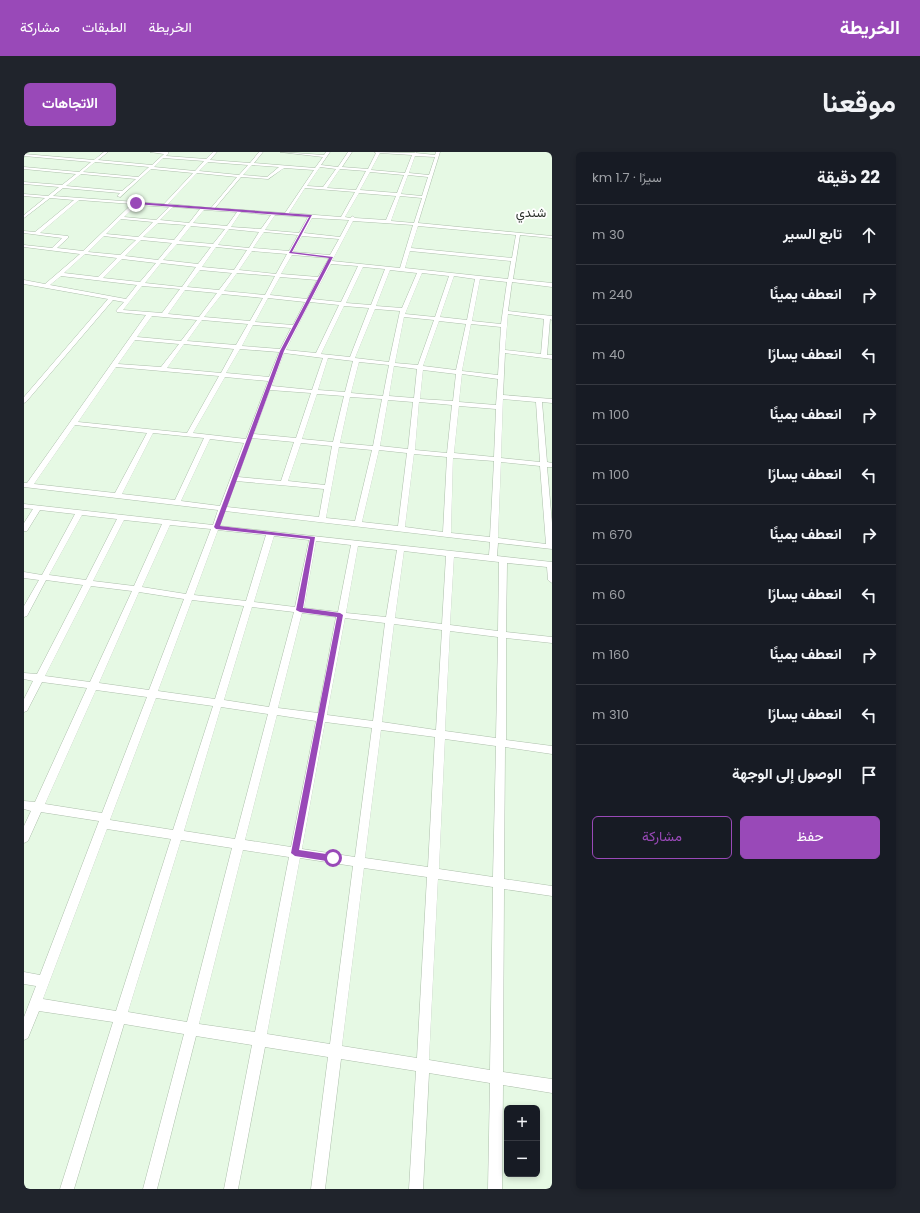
<!DOCTYPE html>
<html lang="ar">
<head>
<meta charset="utf-8">
<style>
	:root { --surface:#171b24; --page:#20242c; --text:#f1f3f6; --muted:#9ea1a6; --line:#363941; --accent:#9949b8 }
	body { margin:0; font-family:Poppins,Vazirmatn,sans-serif; background:var(--page); color:var(--text); direction:rtl }
	.controls { position:absolute; right:12px; bottom:12px; display:grid; overflow:hidden; border-radius:6px; box-shadow:0 2px 6px #0003 }
	.controls button { width:36px; height:36px; display:grid; place-items:center; padding:0; border:0; border-bottom:1px solid var(--line); background:var(--surface); color:var(--text); font:20px sans-serif }
	.stop { position:absolute; width:12px; height:12px; margin:-9px; border:3px solid #9949b8; border-radius:50%; background:#fff }
	.stop.end { background:#9949b8; border-color:#fff; box-shadow:0 1px 4px #0008 }
	.list { margin:0; padding:0; list-style:none }
	h2 { display:flex; justify-content:space-between; align-items:center; height:52px; margin:0; padding:0 16px; font-size:17px }
	h2 small { font-size:13px; font-weight:400; color:var(--muted) }
	.list li { display:grid; grid-template-columns:26px 1fr auto; gap:12px; align-items:center; box-sizing:border-box; height:60px; padding:0 16px; border-top:1px solid var(--line) }
	.list b { display:block; font-size:15px; white-space:nowrap }
	.list em { font-size:13px; font-style:normal; color:var(--muted) }
	.actions { display:flex; gap:8px; padding:12px 16px }
	.actions a { flex:1; padding:9px 0; border:1px solid var(--accent); border-radius:6px; text-align:center; font-size:14px; color:var(--accent) }
	.actions .main { background:var(--accent); color:#fff }
	.icon { flex:none; width:22px; height:22px; fill:none; stroke:currentColor; stroke-width:2; stroke-linecap:round; stroke-linejoin:round }
	.map { position:relative; flex:none; width:528px; height:1037px; overflow:hidden; direction:ltr; border-radius:6px }
	header { display:flex; align-items:center; gap:24px; box-sizing:border-box; height:56px; padding:0 20px; background:var(--accent); color:#fff }
	header strong { font-size:19px }
	nav { display:flex; gap:22px; margin-inline-start:auto; font-size:14px }
	.intro { display:flex; align-items:center; justify-content:space-between; box-sizing:border-box; height:96px; padding:0 24px }
	h1 { margin:0; font-size:28px }
	.button { padding:10px 18px; border-radius:6px; background:var(--accent); color:#fff; font-size:14px; font-weight:700 }
	main { display:flex; gap:24px; padding:0 24px }
	aside { flex:1; background:var(--surface); border-radius:6px; box-shadow:0 2px 6px #0003 }
	.map>svg:first-child { display:block }
	.lines { fill:none; stroke-linecap:round; stroke-linejoin:round }
	.minor-casing { stroke:#adbfab; stroke-width:1 }
	.minor { fill:#fff; fill-rule:evenodd }
	.route { fill:#9949b8 }
	.labels { text-anchor:middle; dominant-baseline:central; stroke-width:3.5; stroke-linejoin:round; paint-order:stroke }
	.far-quarter-label { font-size:13px; fill:#2d342d; stroke:#fff }
</style>
</head>
<body>
<header>
<strong>الخريطة</strong>
<nav><a>الخريطة</a><a>الطبقات</a><a>مشاركة</a></nav>
</header>
<div class="intro"><h1>موقعنا</h1><a class="button">الاتجاهات</a></div>
<main>
<aside>
<h2>22 دقيقة<small>سيرًا · 1.7 km</small></h2>
<ul class="list">
<li><svg class="icon" aria-label="ahead" viewBox="0 0 24 24"><path d="M12 20V5M6 11l6-6 6 6"/></svg><div><b>تابع السير</b></div><em>30 m</em></li>
<li><svg class="icon" aria-label="right" viewBox="0 0 24 24"><path d="M7 20v-9h11M14 6l5 5-5 5"/></svg><div><b>انعطف يمينًا</b></div><em>240 m</em></li>
<li><svg class="icon" aria-label="left" viewBox="0 0 24 24"><path d="M17 20v-9H6M10 6l-5 5 5 5"/></svg><div><b>انعطف يسارًا</b></div><em>40 m</em></li>
<li><svg class="icon" aria-label="right" viewBox="0 0 24 24"><path d="M7 20v-9h11M14 6l5 5-5 5"/></svg><div><b>انعطف يمينًا</b></div><em>100 m</em></li>
<li><svg class="icon" aria-label="left" viewBox="0 0 24 24"><path d="M17 20v-9H6M10 6l-5 5 5 5"/></svg><div><b>انعطف يسارًا</b></div><em>100 m</em></li>
<li><svg class="icon" aria-label="right" viewBox="0 0 24 24"><path d="M7 20v-9h11M14 6l5 5-5 5"/></svg><div><b>انعطف يمينًا</b></div><em>670 m</em></li>
<li><svg class="icon" aria-label="left" viewBox="0 0 24 24"><path d="M17 20v-9H6M10 6l-5 5 5 5"/></svg><div><b>انعطف يسارًا</b></div><em>60 m</em></li>
<li><svg class="icon" aria-label="right" viewBox="0 0 24 24"><path d="M7 20v-9h11M14 6l5 5-5 5"/></svg><div><b>انعطف يمينًا</b></div><em>160 m</em></li>
<li><svg class="icon" aria-label="left" viewBox="0 0 24 24"><path d="M17 20v-9H6M10 6l-5 5 5 5"/></svg><div><b>انعطف يسارًا</b></div><em>310 m</em></li>
<li><svg class="icon" aria-label="arrive" viewBox="0 0 24 24"><path d="M6 21V4h12l-3 4 3 4H6"/></svg><div><b>الوصول إلى الوجهة</b></div></li>
</ul>
<div class="actions"><a class="main">حفظ</a><a>مشاركة</a></div>
</aside>
<div class="map">
<svg width="528" height="1037" viewBox="0 0 528 1037">
	<rect width="100%" height="100%" fill="#e6f9e4"/>
	<g class="lines">
		<g class="minor-casing">
			<path id="minor" d="M80 0H84L74 8 128 13 140 2 126 0H144L145 1 142 4 182 7 189 0H193L186 8 226 11 235 0H239L230 11 291 16 299 5 256 0 300 3 302 0H306L297 13 314 15 324 0H328L318 15 344 17 352 1 350 0 389 1 393 0 392 1 411 3 412 0H416L394 71 528 84V86L496 83 489 127 528 131V135L488 130 484 159 528 164V168L526 167 523 203H528V207L481 201 479 243 528 247V251L518 250 523 310 528 311V315H523L528 371V397L474 391 473 404 528 410V431L524 428 523 415 483 411 482 480 528 485V491L482 486V588L528 594V602L481 595 480 727 528 734V744L480 737 479 920 528 927V941L479 933 478 1037H464L466 931 405 921 399 1037H385L392 919 317 907 301 1037H287L304 905 241 895 214 1037H200L228 893 172 884 133 1037H119L160 882 100 872 50 1037H36L89 870 15 859 4 886 0 888V865L12 834 0 832V820L16 823 75 669 17 660 4 689 0 691V674L7 659 0 657V649L11 650 63 536 18 530 3 559 0 560V547L9 529 0 527V521L13 522 59 433 22 428 3 464 0 465V454L15 428 0 426V420L18 423 51 362 16 358 3 379H0V371L9 357 0 356V352L189 373 194 358 0 335V331H3L122 163 93 160 92 159 100 150 89 148 2 250 0 251V245L84 147 0 132V128L21 132 56 102 0 95V93L28 96 38 86 0 81V79L11 80 50 48 26 46 0 66V63L21 46 0 44V42L24 44 35 35 0 32V30L38 33 52 22 0 17V15L55 20 67 10 0 4V2L70 8ZM356 1 388 3 381 21 347 18ZM391 4 411 5 405 23 385 21ZM139 6 180 9 171 19 130 15ZM71 10 125 15 114 25 59 20ZM184 10 224 13 215 23 175 19ZM228 13 255 15 243 25 219 23ZM296 15 312 17 299 35 283 34ZM260 16 290 18 261 61 191 56 217 25 244 27ZM127 17 169 21 140 52 29 44 39 36 96 41 93 44 96 45ZM316 17 342 19 332 38 303 36ZM346 20 380 23 373 41 336 38ZM173 21 213 25 187 56 144 52ZM57 22 112 27 98 39 42 34ZM384 23 404 25 398 44 377 42ZM281 36 331 40 317 65 265 61ZM335 41 372 44 362 68 331 66 329 64 326 66 321 65ZM376 44 398 46 390 71 367 69ZM55 48 108 52 59 99 33 96 44 86V84L16 81ZM113 53 145 55 132 68 100 65ZM149 55 176 57 165 71 136 68ZM180 58 213 60 203 74 169 71ZM217 60 247 63 237 77 207 75ZM251 63 284 65 275 81 241 78ZM288 66 325 68 316 85 280 81ZM97 67 129 70 114 85 82 82ZM329 69 389 73 376 116 308 109ZM134 71 162 73 150 88 119 85ZM167 74 201 77 189 92 155 89ZM394 74 492 83 488 106 387 96ZM205 77 235 80 225 96 194 93ZM240 80 274 83 265 99 229 96ZM80 84 112 88 96 103 64 100ZM278 84 315 87 306 103 269 100ZM117 88 148 91 134 108 101 104ZM153 92 187 95 174 112 139 108ZM192 95 223 98 210 118 178 115ZM228 99 263 102 252 122 215 118ZM386 99 487 109 484 127 381 116ZM61 102 93 106 74 125 40 121ZM268 103 305 106 294 125 257 122ZM98 107 132 111 116 130 79 126ZM137 111 172 115 158 135 121 131ZM307 112 334 114 317 150 288 147ZM339 115 361 117 347 153 322 151ZM176 118 208 121 195 138 163 135ZM366 118 393 121 378 156 352 154ZM213 121 251 124 241 143 200 139ZM398 121 425 124 411 165 381 162ZM37 124 113 133 102 147 26 133ZM430 124 451 127 443 168 416 165ZM256 125 293 128 283 147 246 143ZM456 127 483 130 477 172 448 169ZM118 134 156 137 138 161 99 158ZM161 138 193 141 175 165 144 162ZM198 142 239 146 226 169 180 165ZM244 146 281 150 269 173 231 170ZM286 150 315 153 292 201 262 198ZM320 154 345 156 326 205 297 202ZM351 157 376 159 365 210 331 206ZM484 162 520 167 517 202 481 198ZM128 164 173 168 157 189 113 185ZM380 165 410 168 394 213 371 211ZM178 168 224 172 212 193 163 189ZM415 169 442 172 432 218 399 214ZM447 172 477 175 474 223 438 219ZM229 173 267 176 256 197 218 194ZM111 188 155 192 137 215 94 212ZM160 192 210 197 197 221 143 216ZM216 197 255 200 245 225 202 221ZM260 201 299 206 288 238 248 234ZM304 206 329 209 321 240 294 238ZM335 210 365 213 359 244 327 241ZM370 214 393 217 390 246 365 244ZM92 215 195 224 163 281 54 270ZM399 218 432 222 429 249 396 247ZM438 222 474 227 472 253 435 250ZM201 225 244 229 222 287 169 281ZM246 238 287 241 272 286 230 282ZM293 242 320 244 309 290 278 287ZM326 245 358 247 349 294 316 291ZM479 247 512 250 516 310 477 306ZM364 248 389 250 384 297 356 294ZM395 250 428 253 423 301 391 298ZM435 254 472 257 470 305 430 301ZM51 273 123 281 91 341 10 332ZM129 281 180 286 151 348 98 342ZM228 286 270 290 257 329 214 325ZM186 287 220 291 196 354 157 349ZM277 291 308 294 301 333 264 329ZM315 295 348 298 331 369 302 366ZM355 298 383 301 374 374 338 370ZM390 302 423 305 419 380 381 375ZM429 306 470 309 466 385 427 381ZM477 310 516 314 522 392 474 386ZM212 329 300 337 295 365 203 355ZM201 359 466 390 465 403 196 374ZM58 363 93 367 62 428 25 423ZM100 368 138 372 110 434 69 429ZM146 373 187 377 162 442 118 435ZM194 378 242 383 222 449 170 443ZM250 384 285 388 271 455 230 450ZM292 389 327 393 314 460 280 456ZM334 394 373 398 362 465 322 461ZM380 399 422 404 418 472 371 466ZM430 405 475 410 474 479 426 473ZM67 434 108 439 66 530 21 524ZM115 440 160 447 125 538 75 531ZM168 448 220 454 191 547 134 539ZM228 455 270 460 245 555 200 548ZM278 461 312 465 294 561 254 556ZM321 466 361 471 349 569 303 563ZM370 472 418 478 412 578 358 570ZM426 479 474 485 472 586 421 579ZM72 538 123 545 78 661 21 652ZM132 546 189 554 149 678 86 668ZM197 555 244 562 211 687 160 679ZM253 563 292 569 267 695 221 688ZM301 570 348 576 331 705 278 697ZM357 578 411 585 404 715 341 706ZM421 587 472 594 469 725 415 717ZM83 677 147 687 92 859 19 847ZM157 688 208 696 163 870 104 860ZM219 698 265 705 231 880 175 872ZM276 706 329 714 306 892 243 882ZM340 716 403 725 393 906 318 894ZM414 727 469 735 466 918 405 908Z"/>
		</g>
		<use href="#minor" class="minor"/>
	</g>
	<path class="route" d="M112 50 288 63 268 100 309 105 260 199 196 374 291 385 279 456 316 461 319 463 275 698 309 703 313 706 309 710 271 704 267 701 313 465 276 460 272 458 286 387 192 377 190 375 256 199 305 106 265 101 285 65 111 52Z"/>
	<g class="labels">
		<g class="far-quarter-label">
			<text x="507" y="60">شندي</text>
		</g>
	</g>
</svg>
<div class="controls">
<button>+</button>
<button>−</button>
</div>
<div class="stop" style="left:309px;top:706px"></div>
<div class="stop end" style="left:112px;top:51px"></div>
</div>
</main>
</body>
</html>
